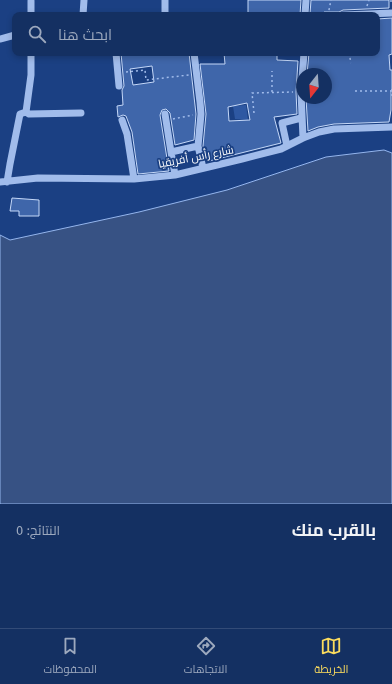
<!DOCTYPE html>
<html lang="ar">
<head>
<meta charset="utf-8">
<style>
	:root { --surface:#143062; --page:#213c6b; --text:#f1f3f6; --muted:#9da9be; --line:#334b77; --accent:#fcdc5d }
	body { margin:0; font-family:"Fira Sans",Cairo,sans-serif; background:var(--page); color:var(--text); direction:rtl }
	.compass { position:absolute; left:296px; top:68px; width:36px; height:36px; border-radius:50%; background:var(--surface); box-shadow:0 2px 6px #0003; rotate:197deg }
	.list { margin:0; padding:0; list-style:none }
	h2 { display:flex; justify-content:space-between; align-items:center; height:52px; margin:0; padding:0 16px; font-size:17px }
	h2 small { font-size:13px; font-weight:400; color:var(--muted) }
	.icon { flex:none; width:22px; height:22px; fill:none; stroke:currentColor; stroke-width:2; stroke-linecap:round; stroke-linejoin:round }
	.map { position:relative; flex:none; width:392px; height:504px; overflow:hidden; direction:ltr }
	.search { position:absolute; background:var(--surface); box-shadow:0 2px 6px #0003; left:12px; right:12px; top:12px; height:44px; display:flex; align-items:center; gap:10px; box-sizing:border-box; padding:0 14px; border-radius:8px; color:var(--muted); font-size:15px }
	.sheet { height:124px; background:var(--surface) }
	nav { display:flex; justify-content:space-around; align-items:center; box-sizing:border-box; height:56px; border-top:1px solid var(--line); background:var(--surface); font-size:11px; color:var(--muted) }
	nav a { display:grid; justify-items:center; gap:2px }
	nav .on { color:var(--accent) }
	.map>svg:first-child { display:block }
	.green { fill:#2e58a2 }
	.water { fill:#375284; stroke:#94b5ed }
	.building { fill:#3f66aa; stroke:#c5d8f8; fill-rule:evenodd }
	.lines { fill:none; stroke-linecap:round; stroke-linejoin:round }
	.path { stroke:#a1bceb; stroke-width:1.5; stroke-dasharray:2 3; stroke-linecap:butt }
	.minor { stroke:#a1bceb; stroke-width:7 }
	.labels { text-anchor:middle; dominant-baseline:central; stroke-width:3.5; stroke-linejoin:round; paint-order:stroke }
	.street-label { font-size:11px; fill:#fff; stroke:#1b4083 }
</style>
</head>
<body>
<div class="map">
<svg width="392" height="504" viewBox="0 0 392 504">
	<rect width="100%" height="100%" fill="#1b4083"/>
	<path class="green" d="M246 105 248 120 235 119 233 106Z"/>
	<path class="water" d="M384 150 392 153V504H0V235L10 240 139 212 227 190 326 157Z"/>
	<path class="building" d="M248 0H301L300 15H248Z
		M311 0H389V8L343 10 339 12H324V14H310Z
		M392 18V54L389 55 390 70H392V90H391V110L389 122 334 124 318 127 308 131 306 98H326V74H307L309 53H377V19Z
		M121 53H189L196 114 194 140 175 145 170 113 166 109 162 110 160 115 169 171 138 174 132 132 126 116 123 115 118 117 117 106 123 105 122 90 124 86ZM152 66 154 82 133 85 130 69Z
		M224 53H277V60L298 61 296 92 297 114 274 117 281 143 209 161 206 159 203 146 206 114 200 64H225ZM247 103 250 120 229 121 228 107Z
		M12 198 39 200V216H19V211H10Z"/>
	<g class="lines">
		<path class="path" d="M391 0V5
			M367 6 369 0
			M328 15 331 0
			M349 53 351 63
			M126 72 145 70 146 80 189 75
			M355 91H392V96
			M272 92V71
			M254 113 252 93 293 92
			M173 119 193 115"/>
		<path class="minor" d="M31 15V1
			M83 15 84 0
			M165 15V0
			M305 15 306 0
			M343 15 392 13
			M0 39 15 35
			M116 53 119 86
			M194 53 200 102 201 114 198 146 203 168
			M26 112 29 114 81 113
			M165 114 171 152
			M122 120 127 134 134 179
			M303 138 301 92 304 53
			M287 146 282 123 301 118
			M175 175 171 152 198 146
			M0 182 38 178 134 179 175 175 242 159 281 149 303 138 319 132 334 129 392 127
			M7 182 10 164 20 114 26 112 31 75V53"/>
	</g>
	<g class="labels">
		<g class="street-label">
			<text transform="translate(196 157) rotate(-11)">شارع رأس أفريقيا</text>
		</g>
	</g>
</svg>
<svg class="compass" viewBox="-18 -18 36 36"><path d="M0-13l5 13h-10z" fill="#e53935"/><path d="M0 13l5-13h-10z" fill="#9da9be"/></svg>
<div class="search"><svg class="icon" aria-label="search" viewBox="0 0 24 24"><circle cx="10" cy="10" r="6"/><path d="M15 15l6 6"/></svg>ابحث هنا</div>
</div>
<section class="sheet">
<h2>بالقرب منك<small>النتائج: 0</small></h2>
<ul class="list">
</ul>
</section>
<nav>
<a class="on"><svg class="icon" aria-label="map" viewBox="0 0 24 24"><path d="M3 6l6-2 6 2 6-2v14l-6 2-6-2-6 2zM9 4v14M15 6v14"/></svg>الخريطة</a>
<a><svg class="icon" aria-label="directions" viewBox="0 0 24 24"><path d="M12 3l9 9-9 9-9-9zM9 14v-3h6M13 9l2 2-2 2"/></svg>الاتجاهات</a>
<a><svg class="icon" aria-label="saved" viewBox="0 0 24 24"><path d="M7 4h10v16l-5-4-5 4z"/></svg>المحفوظات</a>
</nav>
</body>
</html>
